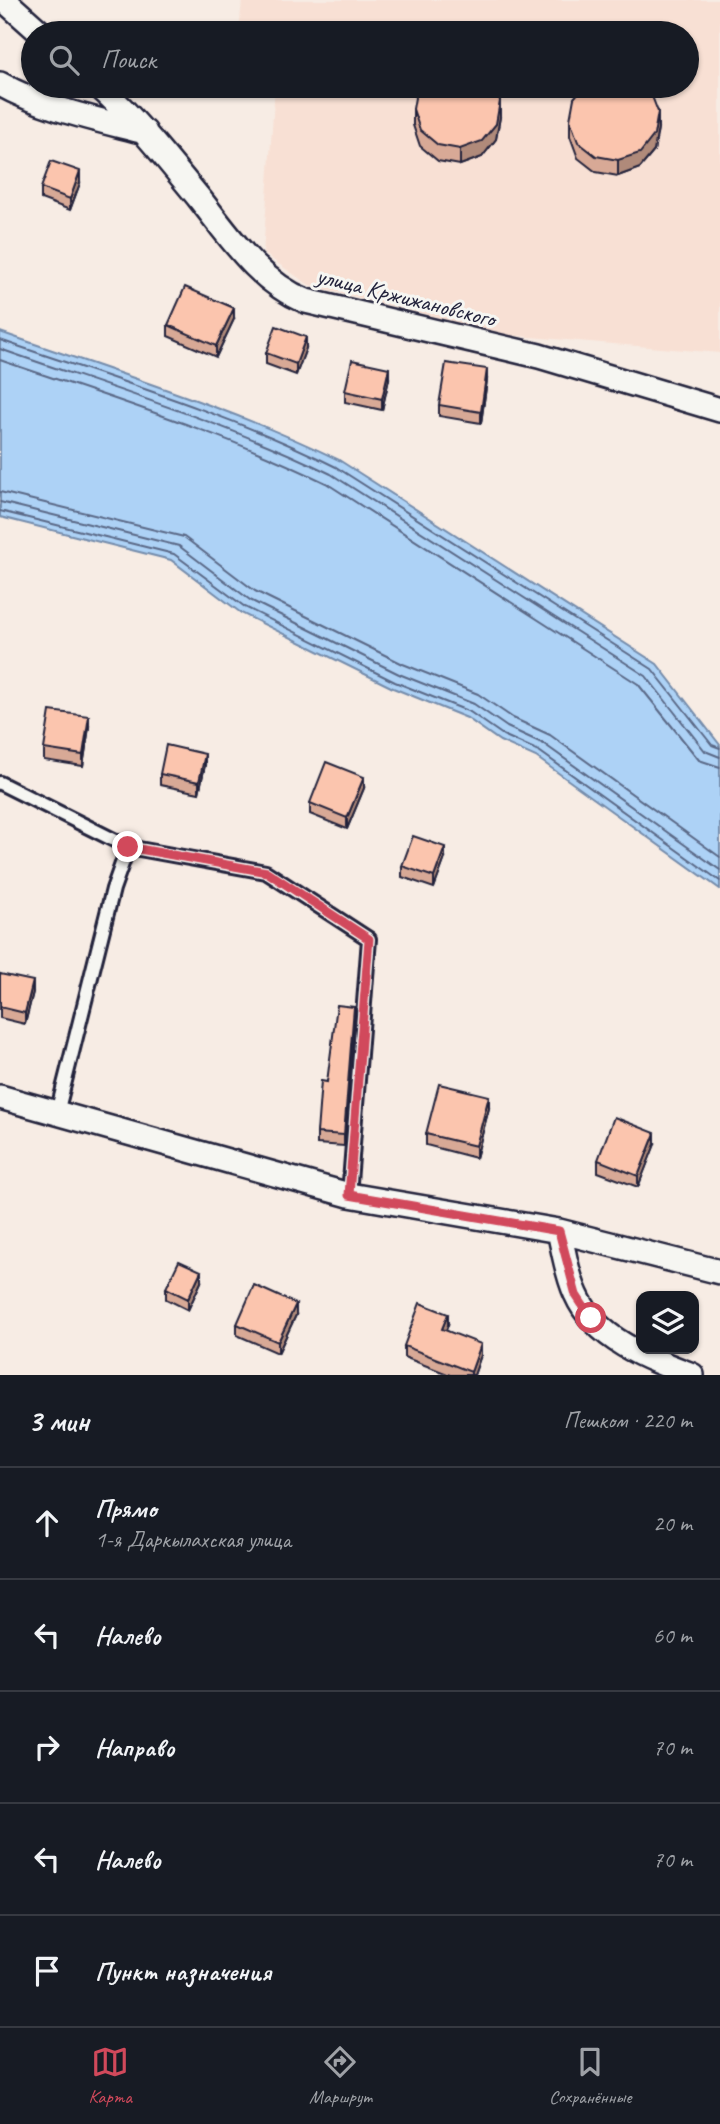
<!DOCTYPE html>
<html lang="ru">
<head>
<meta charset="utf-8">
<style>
	:root { --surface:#171b24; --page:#242831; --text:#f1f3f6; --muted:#9ea1a6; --line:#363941; --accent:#d1495b }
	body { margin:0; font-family:Caveat,sans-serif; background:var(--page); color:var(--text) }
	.controls { position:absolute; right:21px; bottom:21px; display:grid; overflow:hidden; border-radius:14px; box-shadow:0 2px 5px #0004 }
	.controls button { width:63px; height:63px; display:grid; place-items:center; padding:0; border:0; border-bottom:2px solid var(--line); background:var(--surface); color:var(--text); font:35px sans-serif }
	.stop { position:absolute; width:21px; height:21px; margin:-16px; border:5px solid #d1495b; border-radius:50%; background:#fff }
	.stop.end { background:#d1495b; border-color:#fff; box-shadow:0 2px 7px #0008 }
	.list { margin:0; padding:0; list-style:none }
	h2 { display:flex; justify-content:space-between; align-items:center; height:91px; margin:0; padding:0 28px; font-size:30px }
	h2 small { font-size:23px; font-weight:400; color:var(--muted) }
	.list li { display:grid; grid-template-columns:46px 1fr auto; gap:21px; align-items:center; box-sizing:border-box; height:112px; padding:0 28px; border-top:2px solid var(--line) }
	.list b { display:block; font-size:26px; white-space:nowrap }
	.list p { margin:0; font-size:23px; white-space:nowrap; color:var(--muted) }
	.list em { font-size:23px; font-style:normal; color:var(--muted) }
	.icon { flex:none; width:38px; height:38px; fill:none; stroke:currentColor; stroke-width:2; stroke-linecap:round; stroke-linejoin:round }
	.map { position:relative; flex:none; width:720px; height:1375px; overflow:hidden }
	.search { position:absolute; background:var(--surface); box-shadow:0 2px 5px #0004; left:21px; right:21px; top:21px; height:77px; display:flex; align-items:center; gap:18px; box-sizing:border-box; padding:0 24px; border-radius:38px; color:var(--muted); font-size:26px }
	.sheet { height:651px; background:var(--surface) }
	nav { display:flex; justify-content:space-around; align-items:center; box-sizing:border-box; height:98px; border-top:2px solid var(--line); background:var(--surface); font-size:19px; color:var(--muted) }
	nav a { display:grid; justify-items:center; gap:4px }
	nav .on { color:var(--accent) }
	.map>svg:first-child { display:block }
	.built { fill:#f8e0d4 }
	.water { fill:#add2f6; stroke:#758cab; stroke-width:2 }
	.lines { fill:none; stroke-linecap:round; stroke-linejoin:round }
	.shore { stroke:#5a6886; stroke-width:2 }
	.service-casing { stroke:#22223b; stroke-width:18 }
	.minor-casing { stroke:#22223b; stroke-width:28 }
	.service { stroke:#f6f6f2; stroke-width:12 }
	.minor { stroke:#f6f6f2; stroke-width:23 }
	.wall { fill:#d8a996; stroke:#22223b; stroke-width:2 }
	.shaded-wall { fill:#b08a7a; stroke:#22223b; stroke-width:2 }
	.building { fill:#fbc5ae; stroke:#22223b; stroke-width:2 }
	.route { stroke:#d1495b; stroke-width:9 }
	.labels { text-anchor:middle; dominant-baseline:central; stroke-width:6; stroke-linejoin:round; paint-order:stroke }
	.street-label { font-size:24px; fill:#22223b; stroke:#f6f6f2 }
</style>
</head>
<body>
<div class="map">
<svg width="720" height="1375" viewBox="0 0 720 1375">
	<rect width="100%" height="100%" fill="#f7ece4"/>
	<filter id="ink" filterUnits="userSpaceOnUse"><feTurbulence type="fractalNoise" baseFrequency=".0143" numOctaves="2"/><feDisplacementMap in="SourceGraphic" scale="14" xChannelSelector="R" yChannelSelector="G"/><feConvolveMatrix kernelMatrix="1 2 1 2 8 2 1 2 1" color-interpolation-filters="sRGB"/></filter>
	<g filter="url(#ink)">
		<path class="built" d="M242 0H720V353L507 335 309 285 263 253 275 86H687V33H239Z"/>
		<path class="water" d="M0 332C114 372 230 407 339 460L657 664 720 745V889L536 757 500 741 467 718 393 688 241 613 171 560 0 517Z"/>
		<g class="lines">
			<path class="shore" d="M0 340C113 379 228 413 336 467L652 669 712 745 720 748
				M0 349C111 388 225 422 331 474L646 676 705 751 720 757
				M0 360C110 398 222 432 326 483L638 684 699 760 720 767
				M0 492 184 537 255 591 403 664 478 694 513 718 550 735 720 857
				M0 502 179 546 250 600 399 674 474 704 507 727 544 744 720 870
				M0 511 174 554 245 607 395 682 470 712 503 735 539 751 720 881"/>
			<g class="service-casing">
				<path id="service" d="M0 783 128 847 266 872 369 939 349 1195
					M57 1113 113 889 128 847"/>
			</g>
			<g class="minor-casing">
				<path id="minor" d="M4 0 41 33
					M0 84C45 109 95 119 145 132
					M99 86C136 120 167 159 199 198 230 237 259 282 306 301L539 356 720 410
					M0 1097 349 1195 559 1231 720 1272
					M559 1231C564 1252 567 1275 576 1294 596 1340 649 1359 692 1375"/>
			</g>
			<use href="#service" class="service"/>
			<use href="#minor" class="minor"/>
		</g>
		<path class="wall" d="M413 109 500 117 496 139 482 157 460 165 438 161 420 146 413 125Z
			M570 120 658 128 654 151 640 168 618 176 596 172 578 158 570 136Z
			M80 183 70 210 41 199V188Z
			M234 319 216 357 168 336V325Z
			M306 348 296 375 266 364V353Z
			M389 379 382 410 345 402V391Z
			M487 380 481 423 439 416V405Z
			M89 727 83 766 44 760V749Z
			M205 765 199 793 160 785V774Z
			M364 788 347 829 310 814V803Z
			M445 858 434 888 402 877V866Z
			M0 974 33 992 25 1024 0 1018Z
			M354 1019 344 1146 317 1144V1133L327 1082Z
			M489 1108 476 1158 426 1145V1134Z
			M655 1144 638 1187 598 1172V1160Z
			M201 1282 188 1310 166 1299V1288Z
			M296 1315 278 1353 237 1335V1324Z
			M448 1325 446 1330 481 1355 474 1375H450L404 1357V1346Z"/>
		<path class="shaded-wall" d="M500 101V117L496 139 482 157 460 165V149Z
			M658 112V128L654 151 640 168 618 176V160Z
			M80 171V183L70 210V199Z
			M234 308V319L216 357V346Z
			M306 337V348L296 375V364Z
			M389 368V379L382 410V399Z
			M487 369V380L481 423V412Z
			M89 716V727L83 766V755Z
			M205 754V765L199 793V782Z
			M364 777V788L347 829V818Z
			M445 847V858L434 888V877Z
			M33 981V992L25 1024V1013Z
			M354 1007V1019L344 1146V1135Z
			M489 1096V1108L476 1158V1146Z
			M655 1133V1144L638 1187V1176Z
			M201 1271V1282L188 1310V1299Z
			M296 1304V1315L278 1353V1342Z
			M448 1314V1325L442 1340V1329Z
			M481 1344V1355L474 1375H471V1372Z"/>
		<path class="building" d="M417 86H495L500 101 496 124 482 141 460 149 438 145 420 130 413 109Z
			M584 86H644L650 91 658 112 654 135 640 153 618 160 596 156 578 142 570 120 574 98Z
			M51 161 80 171 70 199 41 188Z
			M185 287 234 308 216 346 168 325Z
			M276 326 306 337 296 364 266 353Z
			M352 360 389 368 382 399 345 391Z
			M446 363 487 369 481 412 439 405Z
			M50 711 89 716 83 755 44 749Z
			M166 745 205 754 199 782 160 774Z
			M326 762 364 777 347 818 310 803Z
			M413 836 445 847 434 877 402 866Z
			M0 974 33 981 25 1013 0 1007Z
			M337 1005 354 1007 344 1135 317 1133 321 1081 327 1082Z
			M439 1084 489 1096 476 1146 426 1134Z
			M614 1117 655 1133 638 1176 598 1160Z
			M179 1261 201 1271 188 1299 166 1288Z
			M254 1285 296 1304 278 1342 237 1324Z
			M420 1303 448 1314 442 1329 481 1344 471 1372 404 1346Z"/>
	</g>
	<g class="lines" filter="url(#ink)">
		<path class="route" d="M128 847 267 872 369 939 349 1195 559 1231 576 1295 591 1318"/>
	</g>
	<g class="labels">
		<g class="street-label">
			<text transform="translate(406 297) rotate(14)">улица Кржижановского</text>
		</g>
	</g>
</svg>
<div class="controls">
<button><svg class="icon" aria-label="layers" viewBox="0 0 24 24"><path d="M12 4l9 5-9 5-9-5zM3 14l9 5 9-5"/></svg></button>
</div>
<div class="stop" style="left:591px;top:1318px"></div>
<div class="stop end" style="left:128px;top:847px"></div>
<div class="search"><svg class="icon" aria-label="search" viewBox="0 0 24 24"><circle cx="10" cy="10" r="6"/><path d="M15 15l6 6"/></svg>Поиск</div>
</div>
<section class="sheet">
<h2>3 мин<small>Пешком · 220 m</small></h2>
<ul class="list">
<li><svg class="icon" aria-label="ahead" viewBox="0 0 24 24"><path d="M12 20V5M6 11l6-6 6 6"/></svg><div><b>Прямо</b><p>1-я Даркылахская улица</p></div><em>20 m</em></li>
<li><svg class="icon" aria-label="left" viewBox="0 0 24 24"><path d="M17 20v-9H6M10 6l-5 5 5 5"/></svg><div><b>Налево</b></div><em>60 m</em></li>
<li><svg class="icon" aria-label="right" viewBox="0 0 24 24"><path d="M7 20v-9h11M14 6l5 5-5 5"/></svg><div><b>Направо</b></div><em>70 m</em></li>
<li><svg class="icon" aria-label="left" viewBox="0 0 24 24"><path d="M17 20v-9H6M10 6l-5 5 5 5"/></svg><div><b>Налево</b></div><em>70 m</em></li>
<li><svg class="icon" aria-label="arrive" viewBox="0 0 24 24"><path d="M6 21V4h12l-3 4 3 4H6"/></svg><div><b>Пункт назначения</b></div></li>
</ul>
</section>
<nav>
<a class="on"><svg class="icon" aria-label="map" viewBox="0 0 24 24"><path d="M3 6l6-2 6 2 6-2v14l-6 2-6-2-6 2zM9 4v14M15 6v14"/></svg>Карта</a>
<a><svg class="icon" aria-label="directions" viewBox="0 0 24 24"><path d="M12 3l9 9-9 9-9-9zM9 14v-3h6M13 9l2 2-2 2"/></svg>Маршрут</a>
<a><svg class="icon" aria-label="saved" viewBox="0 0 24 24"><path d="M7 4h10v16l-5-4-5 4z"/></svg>Сохранённые</a>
</nav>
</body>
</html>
